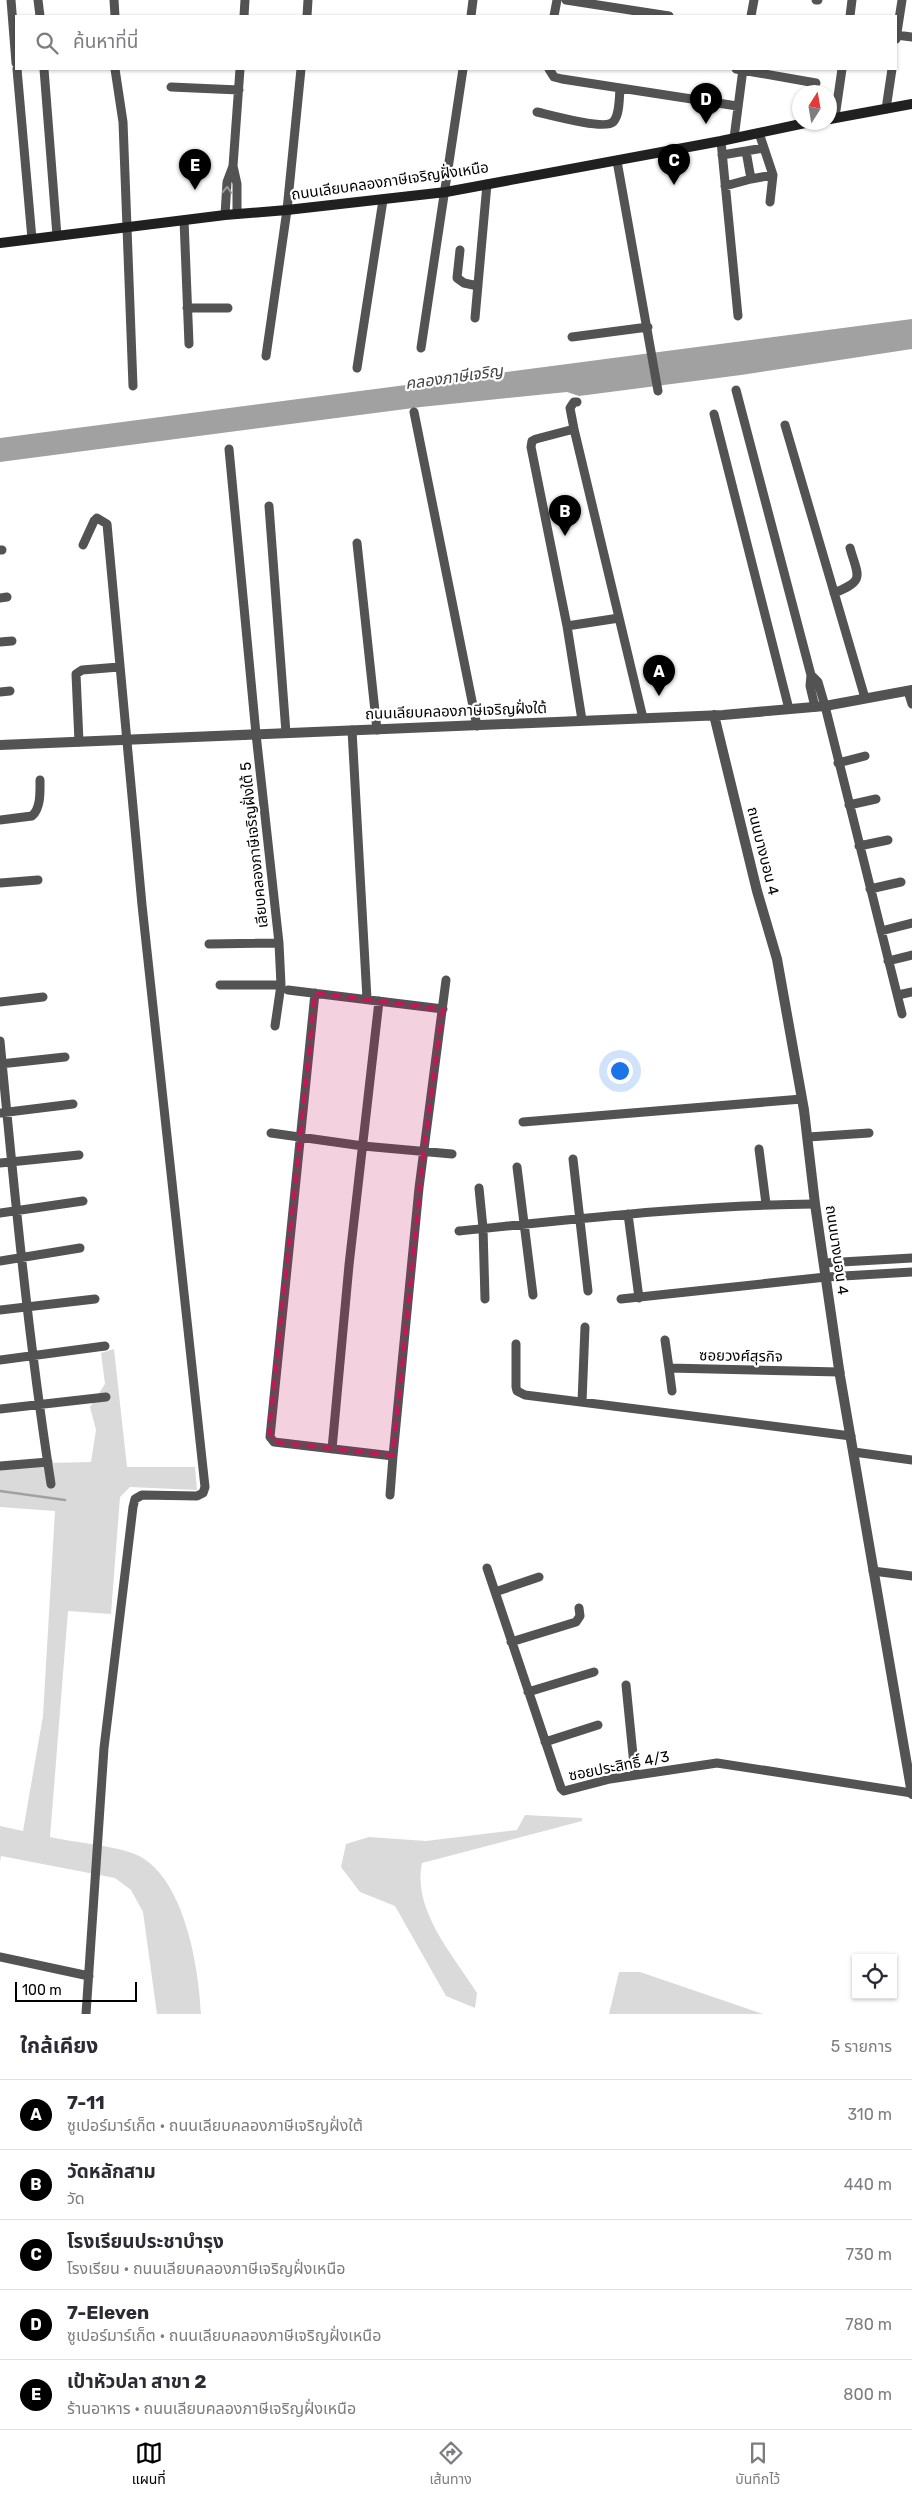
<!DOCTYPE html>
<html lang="th">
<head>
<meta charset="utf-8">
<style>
	:root { --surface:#fff; --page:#f7f7f7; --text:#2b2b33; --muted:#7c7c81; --line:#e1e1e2; --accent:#000 }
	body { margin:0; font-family:Rubik,"Noto Sans Thai",sans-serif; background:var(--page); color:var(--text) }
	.controls { position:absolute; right:15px; bottom:15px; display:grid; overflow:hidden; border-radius:0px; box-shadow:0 1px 4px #0004 }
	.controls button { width:45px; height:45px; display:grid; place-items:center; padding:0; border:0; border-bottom:1px solid var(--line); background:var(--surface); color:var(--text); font:25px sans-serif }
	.compass { position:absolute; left:792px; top:85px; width:45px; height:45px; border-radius:50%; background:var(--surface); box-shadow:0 1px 4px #0004; rotate:11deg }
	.scale { position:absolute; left:15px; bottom:12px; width:122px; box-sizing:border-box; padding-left:5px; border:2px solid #000; border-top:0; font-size:14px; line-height:18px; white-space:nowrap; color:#000; -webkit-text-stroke:4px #fff; paint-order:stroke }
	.you { position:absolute; left:619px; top:1070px; width:18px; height:18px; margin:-12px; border:4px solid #fff; border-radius:50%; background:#1a73e8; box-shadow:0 0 0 8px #1a73e833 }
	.badge { display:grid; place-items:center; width:32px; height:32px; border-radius:50%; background:var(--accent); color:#fff; font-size:16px; font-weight:700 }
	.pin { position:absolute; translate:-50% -41px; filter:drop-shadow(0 1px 2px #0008) }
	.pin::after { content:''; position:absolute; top:26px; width:18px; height:15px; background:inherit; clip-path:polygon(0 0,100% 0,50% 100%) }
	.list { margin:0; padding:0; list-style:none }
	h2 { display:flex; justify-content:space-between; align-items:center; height:65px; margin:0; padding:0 20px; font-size:21px }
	h2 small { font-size:16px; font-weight:400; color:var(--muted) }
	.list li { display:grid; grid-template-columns:32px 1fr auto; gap:15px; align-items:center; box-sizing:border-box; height:70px; padding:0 20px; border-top:1px solid var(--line) }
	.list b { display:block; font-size:19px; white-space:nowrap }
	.list p { margin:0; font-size:16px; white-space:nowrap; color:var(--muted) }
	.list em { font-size:16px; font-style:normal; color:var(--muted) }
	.icon { flex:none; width:28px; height:28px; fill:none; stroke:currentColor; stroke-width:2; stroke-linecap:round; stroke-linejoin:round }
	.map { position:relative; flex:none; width:912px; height:2014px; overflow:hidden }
	.search { position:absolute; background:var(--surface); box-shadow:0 1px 4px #0004; left:15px; right:15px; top:15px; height:55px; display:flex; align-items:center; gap:12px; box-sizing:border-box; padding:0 18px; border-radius:0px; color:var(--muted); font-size:19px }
	.sheet { height:415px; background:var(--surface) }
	nav { display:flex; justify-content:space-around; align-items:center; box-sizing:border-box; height:70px; border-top:1px solid var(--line); background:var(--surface); font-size:14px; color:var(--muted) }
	nav a { display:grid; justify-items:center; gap:2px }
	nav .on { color:var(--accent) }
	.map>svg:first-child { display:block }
	.green { fill:#dadada }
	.water { fill:#a1a1a1 }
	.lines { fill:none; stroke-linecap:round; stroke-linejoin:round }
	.stream { stroke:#a1a1a1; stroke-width:2.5 }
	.minor { stroke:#535353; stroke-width:9 }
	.tertiary { stroke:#535353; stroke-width:10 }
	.secondary { stroke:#202020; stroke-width:10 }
	.oneway { stroke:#989898 }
	.marked { fill:#c2185b; fill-opacity:0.2; stroke:#c2185b; stroke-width:4; stroke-dasharray:10 6; stroke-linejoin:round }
	.labels { text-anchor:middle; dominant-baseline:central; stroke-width:4.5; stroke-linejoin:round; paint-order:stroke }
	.street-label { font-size:15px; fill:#000; stroke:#fff }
	.water-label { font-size:16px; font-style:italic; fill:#424242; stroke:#fff }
</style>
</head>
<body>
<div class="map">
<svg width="912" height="2014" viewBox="0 0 912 2014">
	<rect width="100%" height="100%" fill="#fff"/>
	<path class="green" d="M114 1349 127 1467H195L197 1490 130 1487 120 1497 111 1614 68 1611 50 1837C76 1843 104 1844 129 1852 183 1867 199 1966 201 2014H157L143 1912 131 1890 115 1878 1 1856 0 1862V1826L23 1831 43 1716 55 1511 0 1507V1464L91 1462 96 1430 90 1407 105 1384 101 1353Z
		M525 1815 582 1818V1821L422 1863C412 1910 453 1955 477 1993L475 2008 446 1996 395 1906 360 1892 341 1867 346 1844 369 1837 426 1841 517 1830Z
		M619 1972H640L763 2014H609Z"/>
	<path class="water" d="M912 319V349L741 375 579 396 567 392 421 407 0 462V438Z"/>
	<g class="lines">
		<path class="stream" d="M0 1491 65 1500"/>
		<path class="minor" d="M11 0 16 63
			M38 0 40 16
			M114 0 115 16
			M566 0 669 16
			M816 0H818
			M244 16 245 0
			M307 16 308 0
			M471 16 473 0
			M554 16 557 0
			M751 16 754 0
			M850 16 852 0
			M896 35 912 37
			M896 39 902 0
			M17 69 32 239
			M44 69 57 236
			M115 69 123 122 133 386
			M549 69 554 77 562 79 737 106
			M736 69 816 83
			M171 87 239 90
			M886 109 892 69
			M537 112C550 115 605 130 613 122 620 115 619 98 620 89
			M835 117 842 69
			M759 133 773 175 770 202
			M734 138 743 69
			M721 141 738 316
			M722 155 764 148
			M617 161 658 391
			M233 166 237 184V214
			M751 179 773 175
			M725 186 751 179 746 151
			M225 215 227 182 233 166 240 69
			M184 220 189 344
			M460 250 457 278 464 283 478 286
			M187 308H228
			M475 318 487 184
			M572 337 648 327
			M421 348 463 69
			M266 356 287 210 301 69
			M357 368 383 200
			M736 390 811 675 810 686 815 707
			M577 402H574L570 408 574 429 643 718
			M414 412 477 726
			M714 414 789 709
			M785 425 865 698
			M574 429 536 439 532 441 531 447 567 626 582 720
			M269 506 286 733
			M357 543 377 730
			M83 545 94 521 97 518 107 524 142 905 205 1487 203 1493 197 1496 142 1495 135 1499 133 1507 104 1748 86 2014
			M0 550H2
			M834 593C866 580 858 577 850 548
			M0 598 7 597
			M567 626 619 618
			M0 642 12 641
			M811 675 818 682 825 706 902 1014
			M908 691 912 704
			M0 692 10 691
			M352 730 367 999
			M79 742 76 674 82 670 119 667
			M838 763 865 756
			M849 805 876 799
			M0 820 32 816C41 808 40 792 40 780
			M859 846 888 840
			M0 883 38 880
			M870 889 901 882
			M881 931 912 923
			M209 944 279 943 256 734 229 449
			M888 961 912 955
			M220 985H281L279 943
			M288 990 443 1009
			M315 993 270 1437 274 1442 393 1456 390 1495
			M898 995 912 992
			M0 1002 43 997
			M275 1026 281 985
			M0 1041C14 1189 28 1337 51 1484
			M0 1064 65 1057
			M0 1113 73 1104
			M523 1122 802 1099
			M271 1133 363 1146 452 1154
			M808 1137 869 1133
			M759 1149 766 1204
			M573 1159 588 1291
			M0 1163 79 1155
			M517 1167 533 1295
			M479 1188 483 1228 485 1299
			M0 1213 83 1201
			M628 1214 639 1298
			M459 1231C577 1219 696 1205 815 1204
			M0 1261 80 1248
			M824 1263 912 1258
			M621 1299 826 1277 912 1272
			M0 1310 95 1299
			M665 1340 669 1368 840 1372
			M516 1344V1387L517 1391 525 1395 851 1436
			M0 1360 105 1346
			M669 1368 672 1391
			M582 1402 585 1327
			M0 1409 106 1397
			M332 1449 349 1265 379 1001
			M854 1452 912 1460
			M393 1456 419 1188 446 980
			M0 1466 48 1462
			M487 1568 561 1788 564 1791 610 1779 717 1763 912 1793
			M873 1571 912 1576
			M495 1592 539 1577
			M511 1642 576 1622 580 1616 579 1608
			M626 1685 635 1775
			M528 1692 594 1672
			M545 1742 598 1725
			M0 1957 89 1976"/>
		<path class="tertiary" d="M714 715 757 891 777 959 804 1110 815 1204 840 1376 912 1794
			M0 745 723 715 825 706 912 690"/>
		<path class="secondary" d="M830 119 912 104
			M0 243 225 215 287 210 446 192 721 141 810 122"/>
	</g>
	<defs><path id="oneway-chevron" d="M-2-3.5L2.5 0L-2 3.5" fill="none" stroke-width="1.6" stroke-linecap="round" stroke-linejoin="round" transform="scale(1.25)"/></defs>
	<use class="oneway" href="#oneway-chevron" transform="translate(227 190) rotate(-87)"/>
	<path class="marked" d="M315 993 443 1009 424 1151 393 1456 274 1442 269 1431Z"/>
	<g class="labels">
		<g class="street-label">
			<text transform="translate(390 181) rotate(-8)">ถนนเลียบคลองภาษีเจริญฝั่งเหนือ</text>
			<text transform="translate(456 711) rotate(-2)">ถนนเลียบคลองภาษีเจริญฝั่งใต้</text>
			<text transform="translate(254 845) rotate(-96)">เลียบคลองภาษีเจริญฝั่งใต้ 5</text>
			<text transform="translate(763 851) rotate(76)">ถนนบางบอน 4</text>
			<text transform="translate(837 1250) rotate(82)">ถนนบางบอน 4</text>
			<text transform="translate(741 1356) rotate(1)">ซอยวงศ์สุรกิจ</text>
			<text transform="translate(619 1766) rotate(-11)">ซอยประสิทธิ์ 4/3</text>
		</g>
		<g class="water-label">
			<text transform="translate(454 377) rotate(-8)">คลองภาษีเจริญ</text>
		</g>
	</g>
</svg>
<div class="controls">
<button><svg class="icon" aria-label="locate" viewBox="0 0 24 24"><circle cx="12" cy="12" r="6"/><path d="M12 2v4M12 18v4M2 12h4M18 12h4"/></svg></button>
</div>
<svg class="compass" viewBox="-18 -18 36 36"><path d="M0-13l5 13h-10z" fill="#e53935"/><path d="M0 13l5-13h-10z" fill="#7c7c81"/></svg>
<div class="scale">100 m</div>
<div class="you"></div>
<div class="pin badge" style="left:659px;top:696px">A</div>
<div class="pin badge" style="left:565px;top:536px">B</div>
<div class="pin badge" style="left:674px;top:185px">C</div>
<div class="pin badge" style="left:706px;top:124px">D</div>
<div class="pin badge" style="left:195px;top:190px">E</div>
<div class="search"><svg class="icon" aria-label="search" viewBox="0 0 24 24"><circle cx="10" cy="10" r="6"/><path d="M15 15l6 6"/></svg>ค้นหาที่นี่</div>
</div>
<section class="sheet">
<h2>ใกล้เคียง<small>5 รายการ</small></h2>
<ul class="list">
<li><span class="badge">A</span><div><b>7-11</b><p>ซูเปอร์มาร์เก็ต · ถนนเลียบคลองภาษีเจริญฝั่งใต้</p></div><em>310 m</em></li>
<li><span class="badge">B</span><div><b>วัดหลักสาม</b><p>วัด</p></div><em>440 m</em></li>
<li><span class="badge">C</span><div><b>โรงเรียนประชาบำรุง</b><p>โรงเรียน · ถนนเลียบคลองภาษีเจริญฝั่งเหนือ</p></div><em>730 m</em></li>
<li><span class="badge">D</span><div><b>7-Eleven</b><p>ซูเปอร์มาร์เก็ต · ถนนเลียบคลองภาษีเจริญฝั่งเหนือ</p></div><em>780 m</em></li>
<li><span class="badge">E</span><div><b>เป้าหัวปลา สาขา 2</b><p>ร้านอาหาร · ถนนเลียบคลองภาษีเจริญฝั่งเหนือ</p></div><em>800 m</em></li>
</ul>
</section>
<nav>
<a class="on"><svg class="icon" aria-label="map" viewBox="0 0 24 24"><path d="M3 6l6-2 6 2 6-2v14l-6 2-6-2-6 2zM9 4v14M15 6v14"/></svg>แผนที่</a>
<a><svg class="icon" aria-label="directions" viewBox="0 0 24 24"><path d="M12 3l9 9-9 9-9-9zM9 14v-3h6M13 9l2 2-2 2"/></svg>เส้นทาง</a>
<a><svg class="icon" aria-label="saved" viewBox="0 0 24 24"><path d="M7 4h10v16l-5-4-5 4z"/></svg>บันทึกไว้</a>
</nav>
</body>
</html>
